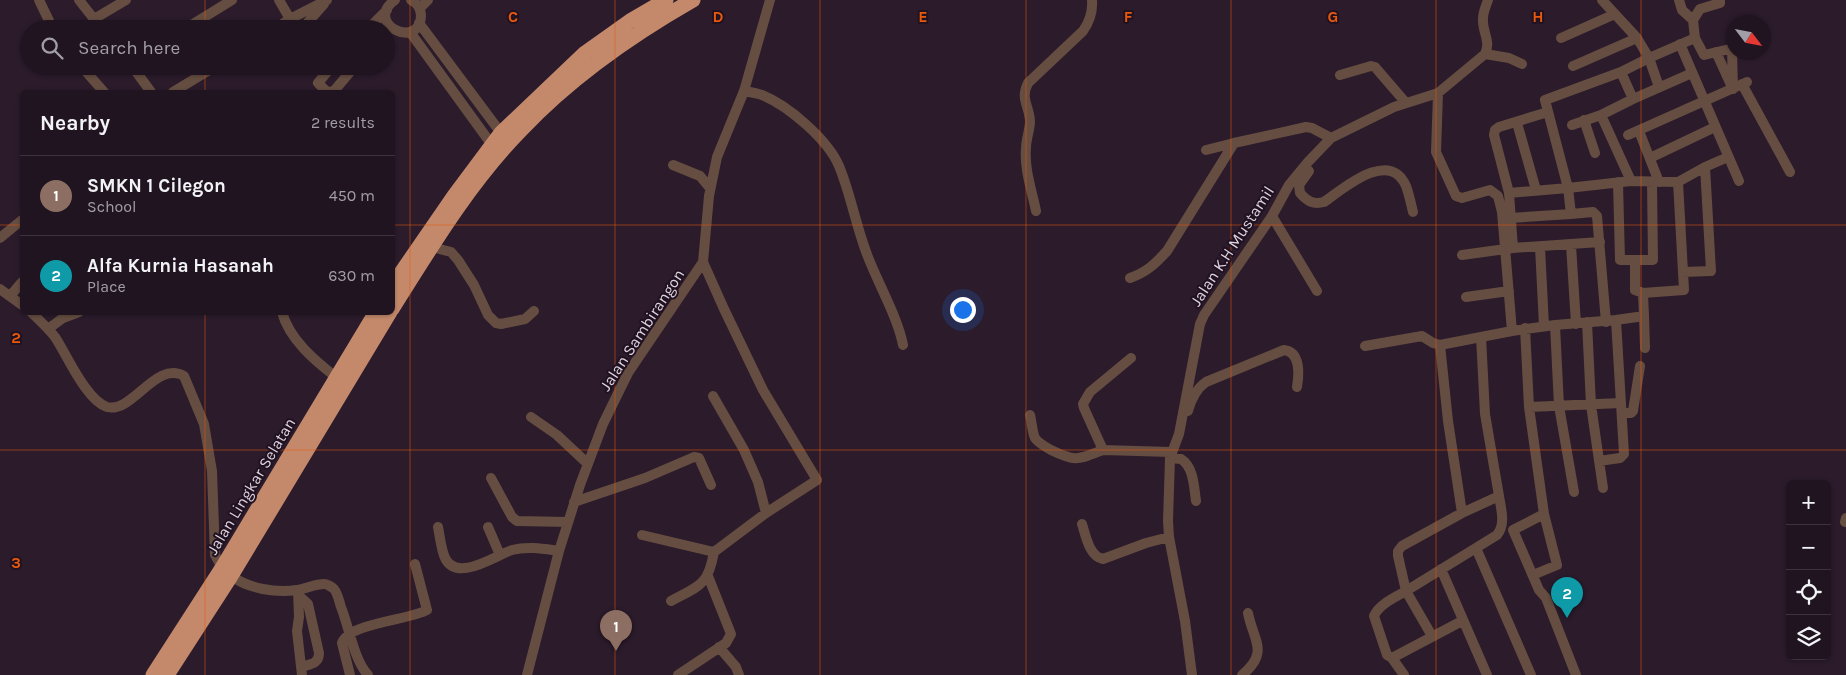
<!DOCTYPE html>
<html lang="en">
<head>
<meta charset="utf-8">
<style>
	:root { --surface:#201420; --page:#281d29; --text:#f1f3f6; --muted:#a29ea5; --line:#3d333e; --accent:#afaefa }
	body { margin:0; font-family:Karla,sans-serif; background:var(--page); color:var(--text) }
	.controls { position:absolute; right:15px; bottom:15px; display:grid; overflow:hidden; border-radius:8px; box-shadow:0 1px 4px #0004 }
	.controls button { width:45px; height:45px; display:grid; place-items:center; padding:0; border:0; border-bottom:1px solid var(--line); background:var(--surface); color:var(--text); font:25px sans-serif }
	.compass { position:absolute; left:1726px; top:15px; width:45px; height:45px; border-radius:50%; background:var(--surface); box-shadow:0 1px 4px #0004; rotate:122deg }
	.you { position:absolute; left:962px; top:309px; width:18px; height:18px; margin:-12px; border:4px solid #fff; border-radius:50%; background:#1a73e8; box-shadow:0 0 0 8px #1a73e833 }
	.badge { display:grid; place-items:center; width:32px; height:32px; border-radius:50%; background:var(--accent); color:#fff; font-size:16px; font-weight:700 }
	.pin { position:absolute; translate:-50% -41px; filter:drop-shadow(0 1px 2px #0008) }
	.pin::after { content:''; position:absolute; top:26px; width:18px; height:15px; background:inherit; clip-path:polygon(0 0,100% 0,50% 100%) }
	.list { margin:0; padding:0; list-style:none }
	h2 { display:flex; justify-content:space-between; align-items:center; height:65px; margin:0; padding:0 20px; font-size:21px }
	h2 small { font-size:16px; font-weight:400; color:var(--muted) }
	.list li { display:grid; grid-template-columns:32px 1fr auto; gap:15px; align-items:center; box-sizing:border-box; height:80px; padding:0 20px; border-top:1px solid var(--line) }
	.list b { display:block; font-size:19px; white-space:nowrap }
	.list p { margin:0; font-size:16px; white-space:nowrap; color:var(--muted) }
	.list em { font-size:16px; font-style:normal; color:var(--muted) }
	.icon { flex:none; width:28px; height:28px; fill:none; stroke:currentColor; stroke-width:2; stroke-linecap:round; stroke-linejoin:round }
	.map { position:relative; flex:none; width:1846px; height:675px; overflow:hidden }
	.search { position:absolute; background:var(--surface); box-shadow:0 1px 4px #0004; left:20px; top:20px; width:375px; height:55px; display:flex; align-items:center; gap:12px; box-sizing:border-box; padding:0 18px; border-radius:28px; color:var(--muted); font-size:19px }
	.panel { position:absolute; background:var(--surface); box-shadow:0 1px 4px #0004; left:20px; top:90px; width:375px; height:225px; border-radius:8px }
	.map>svg:first-child { display:block }
	.lines { fill:none; stroke-linecap:round; stroke-linejoin:round }
	.minor { stroke:#654d41; stroke-width:10 }
	.highway { stroke:#c4896b; stroke-width:15 }
	.grid { fill:none; stroke:#e8590c; stroke-width:1; stroke-opacity:0.55 }
	.labels { text-anchor:middle; dominant-baseline:central; stroke-width:4; stroke-linejoin:round; paint-order:stroke }
	.street-label { font-size:16px; fill:#ddd2dd; stroke:#211221 }
	.grid-label { font-size:16px; text-anchor:middle; font-weight:bold; fill:#e8590c; stroke:#211221; stroke-width:4; stroke-linejoin:round; paint-order:stroke }
</style>
</head>
<body>
<div class="map">
<svg width="1846" height="675" viewBox="0 0 1846 675">
	<rect width="100%" height="100%" fill="#2b1b2b"/>
	<g class="lines">
		<path class="minor" d="M39 0 53 29
			M79 0 94 19
			M395 0C363 23 419 51 421 16 421 9 417 3 411 0
			M1602 0 1637 38 1649 58 1659 87
			M1679 0 1682 10 1693 20
			M420 8 428 0
			M290 19 327 0
			M419 23 501 133
			M102 29 94 19 126 0
			M185 29 232 0
			M275 29 290 19 279 0
			M302 29 324 4
			M368 29 387 10
			M410 32 492 145
			M1561 38 1615 14
			M1695 38 1704 55 1734 48
			M1680 44 1739 181
			M1732 48 1733 89
			M1716 52 1731 85
			M1485 54 1509 58 1522 64
			M81 66 104 92
			M132 66 151 92
			M1573 66 1637 38
			M1621 72 1633 99 1601 115 1631 181
			M1340 75 1371 66 1375 67 1406 103
			M1742 84 1790 172
			M744 91C750 92 756 93 762 95 789 106 828 140 839 166 851 195 856 227 868 257 878 283 898 318 903 345
			M173 92 216 66
			M327 92 318 83 332 66
			M329 92 334 91 355 66
			M1438 93 1436 152 1456 196 1462 198 1490 190 1498 196 1502 212 1512 331 1481 337 1485 414 1499 496
			M1633 99 1692 73
			M1584 120 1595 153
			M1517 123 1536 190
			M1572 125 1601 115
			M1639 131 1659 182
			M1628 135 1747 82
			M1206 150 1234 143
			M1650 158 1715 127
			M673 165 700 176 710 188
			M1705 167 1728 157
			M1309 171 1299 185 1300 193C1307 201 1313 205 1324 202 1343 189 1389 148 1406 186 1409 194 1411 204 1413 212
			M1618 182 1620 260H1653L1652 182
			M1678 182 1683 272
			M1509 193 1494 135 1495 130 1499 127 1548 112
			M1036 211C1032 191 1024 169 1026 148 1026 139 1030 130 1030 121 1029 105 1020 99 1028 83L1083 31C1090 21 1093 12 1092 0
			M1272 216 1317 291
			M1510 218 1571 214
			M0 238 22 220
			M1571 245 1576 324
			M432 247 451 252 458 260 474 285 488 315 496 323 501 324 525 319 534 311
			M1540 247 1544 326
			M1513 248 1509 193 1568 188 1571 214 1593 212 1597 216 1606 322
			M1462 255 1513 248 1600 242
			M1635 261V290L1643 293
			M1130 278C1147 272 1155 264 1167 251L1234 143 1306 127 1312 128 1331 138
			M0 289 22 305
			M11 295 22 282
			M1466 297 1509 291
			M31 312C39 320 48 328 55 337 67 355 86 400 107 407 132 414 156 360 184 376L204 424 212 471 215 555 222 568
			M282 312C289 339 315 361 336 377
			M1644 316 1645 348
			M1616 320 1644 316 1643 293 1684 290 1683 272 1711 271 1705 167 1678 182 1631 181 1568 188 1545 100 1621 72 1649 58 1695 38 1693 20 1700 9 1720 3V0
			M1587 322 1591 405 1603 488
			M1555 325 1559 406 1574 492
			M1525 328 1529 407 1621 403
			M48 329 63 318 79 312
			M1512 331 1555 325 1616 320 1624 454 1620 458 1599 461
			M1440 345 1448 421 1462 513
			M1365 346 1422 336 1433 343 1440 345 1481 337
			M1131 358 1090 392 1083 404 1084 408 1103 450 1171 452
			M713 396 744 450 758 482 766 513
			M1529 407 1544 514
			M1188 411C1191 400 1196 389 1206 382L1284 350C1301 352 1299 375 1297 387
			M1622 413H1631L1633 411 1640 366
			M1030 415C1032 422 1032 432 1035 438 1038 443 1046 447 1051 450 1076 462 1077 460 1103 450
			M531 417 557 435 588 464
			M1170 458 1181 459C1194 467 1194 488 1196 501
			M491 478 512 517 517 521 568 522
			M574 502 645 478 694 457 699 458 711 485
			M1845 522 1846 518
			M1082 524C1086 536 1089 556 1103 559L1146 543 1169 537
			M438 527C440 537 441 549 445 558 457 583 496 555 512 550 528 546 544 549 559 551
			M488 527 500 555
			M1513 530 1539 590 1546 598 1576 675
			M1513 530 1544 514 1557 565 1533 575
			M642 535 714 552 766 513 817 480 763 390 724 309 703 262
			M1476 548 1531 675
			M1441 569 1487 675
			M231 576C250 589 275 593 297 590 306 589 315 584 324 584 327 584 332 587 334 589 338 594 339 601 341 607 349 627 354 660 368 675
			M298 591 299 617 297 631 302 675
			M298 595 308 604 319 653C319 664 310 664 301 667
			M671 601C699 586 708 586 714 552
			M1432 636 1406 591 1497 535C1506 524 1501 509 1499 496L1462 513 1402 546 1398 551V556L1406 591C1396 597 1379 604 1374 616L1387 655 1392 658 1462 621
			M719 647 736 667 739 675
			M1392 658 1404 675
			M350 675 342 643C348 623 410 620 427 610L415 564
			M527 675 559 551 580 485 603 424 628 373 703 262 709 196 717 157 744 91 770 0
			M678 675 726 643 731 634 708 576
			M1192 675 1185 621 1169 537 1168 521 1170 458 1179 434 1200 324 1204 315 1272 216 1289 185 1308 162 1331 138 1394 107 1438 93 1485 54C1491 42 1483 33 1483 21 1482 14 1486 6 1488 0
			M1242 675C1270 652 1253 640 1248 613"/>
		<path class="highway" d="M392 286 454 196 501 133 585 53 630 21 666 0
			M392 309C431 247 470 182 521 130 571 77 630 36 693 0
			M153 675 222 568 376 312
			M167 675 231 576 390 312"/>
	</g>
	<path class="grid" d="M205 0V29M410 0V675M615 0V675M820 0V675M1026 0V675M1231 0V675M1436 0V675M1641 0V675M205 66V92M0 225H22M392 225H1846M205 312V675M0 450H1846"/>
	<g class="labels">
		<g class="street-label">
			<text transform="translate(1232 246) rotate(-57)">Jalan K.H Mustamil</text>
			<text transform="translate(642 330) rotate(-57)">Jalan Sambirangon</text>
			<text transform="translate(251 486) rotate(-59)">Jalan Lingkar Selatan</text>
		</g>
	</g>
	<g class="grid-label">
		<text x="513" y="22">C</text>
		<text x="718" y="22">D</text>
		<text x="923" y="22">E</text>
		<text x="1128" y="22">F</text>
		<text x="1333" y="22">G</text>
		<text x="1538" y="22">H</text>
		<text x="16" y="343">2</text>
		<text x="16" y="568">3</text>
	</g>
</svg>
<div class="controls">
<button>+</button>
<button>−</button>
<button><svg class="icon" aria-label="locate" viewBox="0 0 24 24"><circle cx="12" cy="12" r="6"/><path d="M12 2v4M12 18v4M2 12h4M18 12h4"/></svg></button>
<button><svg class="icon" aria-label="layers" viewBox="0 0 24 24"><path d="M12 4l9 5-9 5-9-5zM3 14l9 5 9-5"/></svg></button>
</div>
<svg class="compass" viewBox="-18 -18 36 36"><path d="M0-13l5 13h-10z" fill="#e53935"/><path d="M0 13l5-13h-10z" fill="#a29ea5"/></svg>
<div class="you"></div>
<div class="pin badge" style="left:616px;top:651px;background:#8d6e63">1</div>
<div class="pin badge" style="left:1567px;top:618px;background:#0f9aa8">2</div>
<div class="search"><svg class="icon" aria-label="search" viewBox="0 0 24 24"><circle cx="10" cy="10" r="6"/><path d="M15 15l6 6"/></svg>Search here</div>
<section class="panel">
<h2>Nearby<small>2 results</small></h2>
<ul class="list">
<li><span class="badge" style="background:#8d6e63">1</span><div><b>SMKN 1 Cilegon</b><p>School</p></div><em>450 m</em></li>
<li><span class="badge" style="background:#0f9aa8">2</span><div><b>Alfa Kurnia Hasanah</b><p>Place</p></div><em>630 m</em></li>
</ul>
</section>
</div>
</body>
</html>
